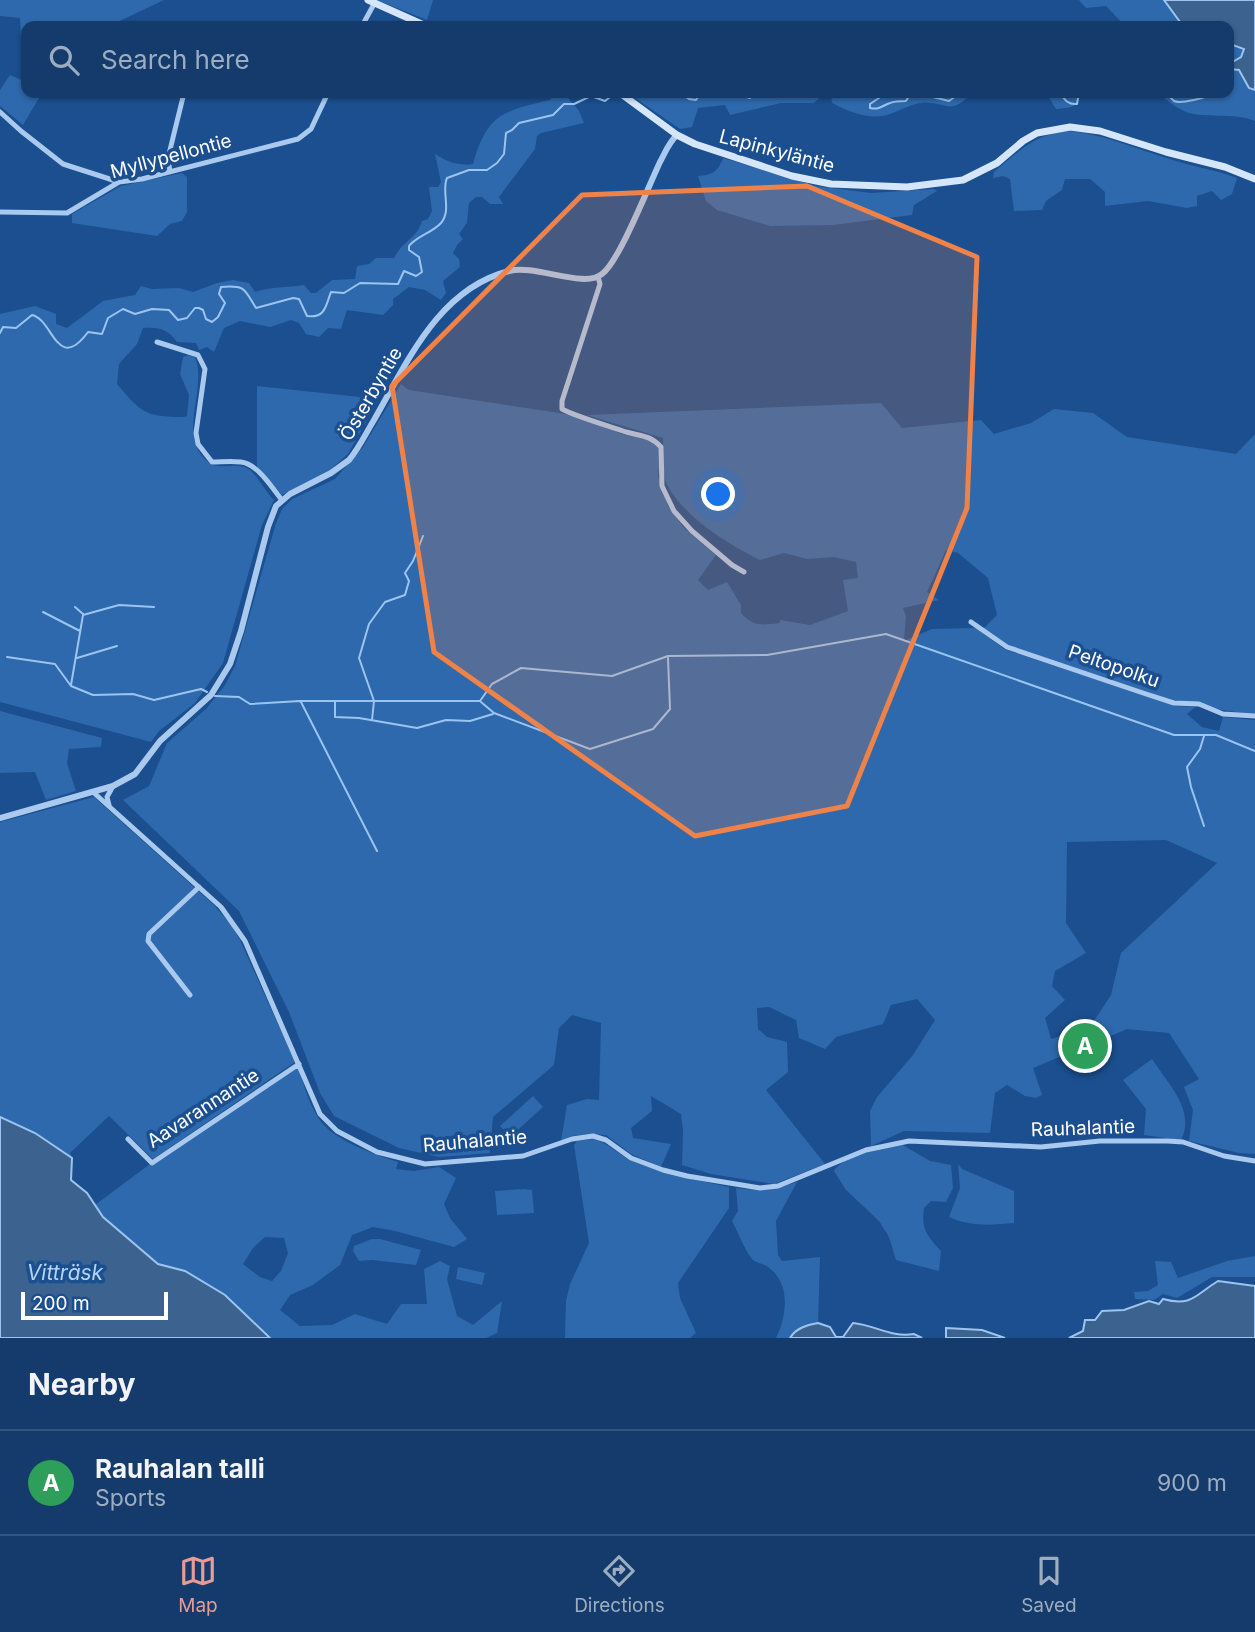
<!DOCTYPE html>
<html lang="en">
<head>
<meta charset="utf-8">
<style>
	:root { --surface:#143b6b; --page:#1d4271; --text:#f1f3f6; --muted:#9dadc1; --line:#33557e; --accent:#e69b98 }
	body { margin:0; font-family:Inter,sans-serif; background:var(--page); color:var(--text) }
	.scale { position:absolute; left:21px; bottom:18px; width:147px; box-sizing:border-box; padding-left:7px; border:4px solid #fff; border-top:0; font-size:19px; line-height:24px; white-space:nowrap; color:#fff; -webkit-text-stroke:5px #1b4f8f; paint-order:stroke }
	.you { position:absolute; left:719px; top:495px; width:24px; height:24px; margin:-18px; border:5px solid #fff; border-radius:50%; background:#1a73e8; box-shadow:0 0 0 10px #1a73e833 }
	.badge { display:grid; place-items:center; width:46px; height:46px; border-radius:50%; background:var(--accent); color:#fff; font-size:23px; font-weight:700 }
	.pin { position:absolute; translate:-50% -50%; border:4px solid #fff; box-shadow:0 2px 7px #0006 }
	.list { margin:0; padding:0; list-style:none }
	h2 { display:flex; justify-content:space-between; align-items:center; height:91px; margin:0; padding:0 28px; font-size:30px }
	h2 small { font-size:23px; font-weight:400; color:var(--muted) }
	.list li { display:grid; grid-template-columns:46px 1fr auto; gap:21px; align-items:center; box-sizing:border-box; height:105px; padding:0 28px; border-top:2px solid var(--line) }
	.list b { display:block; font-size:26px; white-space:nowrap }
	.list p { margin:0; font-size:23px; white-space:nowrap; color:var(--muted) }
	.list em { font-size:23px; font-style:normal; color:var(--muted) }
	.icon { flex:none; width:38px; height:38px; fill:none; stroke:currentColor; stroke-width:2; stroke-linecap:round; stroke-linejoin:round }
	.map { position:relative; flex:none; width:1255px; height:1338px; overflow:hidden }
	.search { position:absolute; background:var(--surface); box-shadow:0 2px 5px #0004; left:21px; right:21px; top:21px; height:77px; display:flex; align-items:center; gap:18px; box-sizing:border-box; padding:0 24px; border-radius:14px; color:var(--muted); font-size:26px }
	.sheet { height:196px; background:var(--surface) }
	nav { display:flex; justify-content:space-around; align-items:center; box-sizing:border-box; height:98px; border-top:2px solid var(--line); background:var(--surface); font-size:19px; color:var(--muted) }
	nav a { display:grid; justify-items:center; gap:4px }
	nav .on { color:var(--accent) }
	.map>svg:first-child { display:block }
	.green { fill:#2e69ad; fill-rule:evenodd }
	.water { fill:#3c6290; stroke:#9cc4f0; stroke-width:2 }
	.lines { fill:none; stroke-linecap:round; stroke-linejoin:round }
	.stream { stroke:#9cc4f0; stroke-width:2 }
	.minor { stroke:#a9c9ee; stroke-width:5 }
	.tertiary { stroke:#a9c9ee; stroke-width:6 }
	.secondary { stroke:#d6e6fa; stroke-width:7 }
	.marked { fill:#ee8249; fill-opacity:0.2; stroke:#ee8249; stroke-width:5; stroke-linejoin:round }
	.labels { text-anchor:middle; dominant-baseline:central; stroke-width:7; stroke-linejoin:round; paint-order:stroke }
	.street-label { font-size:19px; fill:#fff; stroke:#1b4f8f }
	.water-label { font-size:21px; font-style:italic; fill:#b5d3f5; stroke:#1b4f8f }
</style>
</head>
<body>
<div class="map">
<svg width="1255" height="1338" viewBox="0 0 1255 1338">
	<rect width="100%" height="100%" fill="#1b4f8f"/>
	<path class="green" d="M0 0H164L109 26H26V38L21 40 20 18 0 16Z
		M377 0H433L427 20Z
		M1079 0H1179L1213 26H1125L1106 6 1086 8Z
		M1229 28 1255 46V121C1237 113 1209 118 1189 113 1176 109 1167 99 1156 93H1229Z
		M10 75 26 82V93H42L23 125 0 106V90Z
		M554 93H564L579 111 584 123 541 133 537 136 535 149 499 197 503 204H490L482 197H476L469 203 467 223 459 234 463 239 457 245 453 253 459 259 460 267 443 281 446 293 441 300 425 290 409 287 393 299V305L383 315 347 310 341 329 328 328 319 337 306 334 299 323 291 320 270 327 240 321 224 328 214 352 207 347 199 350 196 343 177 342C167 329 160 327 143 328L137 344 119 364 117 384C141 412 144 417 184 417L187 416 189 395 180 374 183 357 188 355 195 357C208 389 176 436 208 462 219 472 238 460 250 470 258 477 265 491 274 500L262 525 223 663 195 703 159 731 151 742 0 702V314L35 306 56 314V324L67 328 103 301 135 295 141 286 152 289 179 288 193 292 217 283 233 280 249 283 255 292C274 286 285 288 304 285L311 293H316L332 280 355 279 357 266 369 264 376 258H394C403 240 416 240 422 221L428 219 432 211 429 187H438L441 182 435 154C448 162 458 166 473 164 487 114 503 111 550 100Z
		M628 93H820L821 97 814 103H781L730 115 725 105 698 108 692 127 680 129Z
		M831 93H887L889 95 900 97 906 93H972C949 117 947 101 922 103 911 104 901 110 890 114 870 121 850 112 832 103Z
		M1046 93H1081C1077 109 1072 107 1056 109Z
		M1068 131C1105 134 1138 150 1173 160 1195 167 1216 170 1237 178L1232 194 1221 200 1212 191 1197 196V206L1187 208 1148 201 1105 206V192L1090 179H1065L1062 190 1046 201 1042 210 1014 211 1010 179 1003 176 993 178 994 172C1017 153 1036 133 1068 131Z
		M723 158 816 186 871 193 934 189 937 191 914 205 912 215 833 225 770 226 717 210 706 201 698 176C712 175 718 172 723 158Z
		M182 173 187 177V212L182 221 170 224 157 236 72 223V214L121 186Z
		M401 384 409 390 566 414 628 436 645 437 656 444 661 451 658 476 668 506 684 528 716 555 698 580 708 590 727 582 741 605V613C753 627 763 625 780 623V620L810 625 848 611 843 580 858 578 856 562 834 557 807 559 784 553 760 560C729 545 684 517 668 486 661 474 664 451 663 438L587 415 881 403 902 428 981 420 994 434 1031 423 1054 409 1093 413 1127 437 1236 454 1255 434V714C1169 707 1089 672 1008 645L983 629 997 615 988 578 958 553 946 550 927 592 939 600 903 608 906 616 904 641 932 629 976 628 1004 649 1176 706 1195 707 1187 714 1202 727 1219 731 1223 717 1255 720V1154L1239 1153 1189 1141 1193 1110 1184 1087 1199 1079 1169 1033 1127 1029 1106 1038 1092 1024 1111 995 1121 953 1217 863 1166 840 1067 842 1066 923 1086 953 1055 971 1052 986 1065 1000 1045 1018 1051 1039 1062 1036 1069 1053 1033 1068 1042 1095 1036 1098 1025 1096 1007 1085 995 1093 990 1133 904 1131 871 1146 870 1111 877 1097 913 1055 935 1020 917 999 891 1005 883 1024 836 1037 825 1049 799 1038 796 1020 769 1007 757 1008 758 1029 767 1037 787 1042 788 1072 766 1090 825 1164 774 1184 711 1174 682 1165 683 1131 681 1114 651 1096 652 1111 631 1128 633 1138 671 1144 661 1167 631 1154 606 1135 588 1134 572 1136 561 1141 567 1105 587 1099 599 1100 601 1023 572 1015 559 1028 554 1065 493 1117 490 1153 439 1157 399 1148 334 1116 320 1093 289 1012 239 911 123 800 149 786 167 743 207 708 225 685 235 666 276 523 282 509 292 499 335 479 363 447Z
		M257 386 379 399 348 454 330 470 282 495 257 467Z
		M0 711 102 738 101 747 69 749 67 763 76 791 46 800 35 772 0 773Z
		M94 797 214 905 231 925 240 940 295 1062 153 1159 109 1116 70 1153 72 1158 35 1133 0 1117V822Z
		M1152 1059C1168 1084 1196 1110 1181 1140L1144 1135 1146 1109 1123 1080Z
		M298 1067C304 1085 309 1104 319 1119 332 1140 376 1155 398 1162L396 1169 414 1171 439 1167 456 1178 444 1204 450 1218 467 1239 454 1247 395 1231 373 1227 352 1235 340 1265 313 1285 290 1295 280 1310 300 1326 332 1325 355 1314 387 1324 401 1304H427L424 1269 440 1261 450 1266 447 1279 457 1316 473 1325 502 1301 497 1333 486 1338H270L225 1295 185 1271 158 1264 103 1217 95 1205 150 1164ZM265 1237 284 1238 288 1253 281 1271 272 1281 260 1277 243 1264 253 1248Z
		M533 1096 543 1107 510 1137 500 1126Z
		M593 1139C609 1143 617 1154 632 1161 663 1174 696 1180 729 1187V1208L678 1283 680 1298 696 1333 690 1338H565L566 1301 570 1284 589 1243 574 1145 577 1141Z
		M901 1144 930 1161 951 1165 953 1188 946 1202 931 1201 924 1208C921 1230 927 1236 941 1251L939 1271 896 1260 889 1237 879 1221 846 1190 834 1171C843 1155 884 1148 901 1144Z
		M958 1164 962 1169 1014 1191V1223C991 1225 971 1227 949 1217L960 1188Z
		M797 1182 776 1221 778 1255 782 1261 820 1257 818 1323C807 1325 797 1328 790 1338H776C787 1316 791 1283 768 1267 764 1264 757 1263 753 1260 746 1253 737 1230 732 1221L738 1211 736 1188C759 1191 775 1190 797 1182Z
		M524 1189 532 1190 534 1213 497 1215 495 1191Z
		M372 1239H380L421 1250 416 1265 372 1260 359 1261 353 1251 354 1246Z
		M1255 1256V1277H1212L1177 1298 1163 1294 1154 1300 1135 1299 1134 1292 1148 1291 1158 1285 1155 1261 1171 1262 1178 1278 1227 1261Z
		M458 1267 485 1273 482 1285 456 1279Z"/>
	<path class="water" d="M1164 0H1255V90L1249 88 1239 70 1229 69V64L1241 57 1244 49 1233 45 1229 47V26H1183Z
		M0 1117 35 1133 72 1158 71 1180 87 1193 103 1217 158 1264 185 1271 225 1295 270 1338H0Z
		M1218 1281 1255 1286V1338H1069L1083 1331 1085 1320H1095L1102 1311 1124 1310 1149 1301 1159 1304 1163 1299C1192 1307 1195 1295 1218 1281Z
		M818 1323 830 1327 836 1337H843L853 1323C875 1325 891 1338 914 1334L922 1338H790C796 1328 807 1325 818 1323Z
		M946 1328 982 1330 1005 1338H946Z"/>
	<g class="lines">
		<path class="stream" d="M639 93H643
			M681 93 689 99 696 100 701 93
			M706 93 712 96 717 93
			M732 93 750 98 756 93
			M794 93 799 95 807 93
			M879 93V98L870 104V108C880 110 881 106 890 103 895 101 901 101 906 101L911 93
			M931 93 933 97 949 101 960 93
			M1060 93C1065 100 1068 105 1077 104L1079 93
			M1165 93C1166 93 1173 100 1174 101 1180 104 1208 98 1213 93
			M0 333 3 327 16 328 32 315C53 319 57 374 88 332L102 334 108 318 123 309 135 314 152 309 169 310 178 320 187 318 195 308H199L203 310 206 319 212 322 218 317 225 303 219 294 221 287C246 285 244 289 256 308L293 298 299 299 307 316C326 319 326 304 331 292L344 293 360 283 398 284 404 271 416 276 422 272 419 257 409 250V246C417 236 432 233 441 223 452 210 441 191 447 178L469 170H487L497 163 504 154 506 133 512 130 519 123 553 115 564 104H574L591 96 605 101 614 94
			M75 607 83 614
			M43 612 80 631
			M7 657 55 664 71 686 93 695 133 694 154 700 201 689 207 692
			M77 658 117 646
			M71 685 83 615 119 605 154 607
			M215 696 239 697 250 704 300 701H480L492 684 521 668 612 676 668 656 767 655 886 634 1174 735H1216L1255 751
			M301 702 377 851
			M335 702V717L359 718 417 728 446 720 470 721 493 714
			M481 702 494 713 590 749 653 729 670 709 668 658
			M372 720 374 701 359 658 369 624 385 602 405 595 409 581 405 573 413 561 423 536
			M1204 736 1200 749 1187 767 1191 787 1204 826"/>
		<path class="minor" d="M362 26 374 4
			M0 112 21 131 63 164 119 182
			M170 172 168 158 184 93
			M0 212 67 213 119 182 142 179 298 139 311 129 328 93
			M598 277 600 284 562 401V409C577 417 609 426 626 432 641 436 650 435 661 447L662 486 674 511 692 531 732 565 744 572
			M157 342 198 355 205 369 196 433 198 444 212 462C221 462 231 461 241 462 258 464 272 488 282 500
			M971 622 1007 647 1146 694 1174 703 1199 704 1223 714 1255 716
			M93 792 221 907 245 941 320 1114 337 1131 377 1152 425 1164 523 1156 572 1139 593 1136 606 1140 631 1158 663 1170 687 1176 760 1188 778 1186 866 1150 909 1141 1041 1147 1100 1141H1168L1183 1142 1224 1156 1255 1161
			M109 805 107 797 113 786
			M190 995 148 941 149 934 199 887
			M128 1139 152 1163 299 1064"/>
		<path class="tertiary" d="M0 818 113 786 135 774 160 741 211 695 230 664 241 631 268 527 276 506 290 494 331 473 349 460C359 448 366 433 374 420 407 363 438 289 509 271 535 264 584 289 602 274 619 262 649 185 660 162 665 153 669 142 677 135"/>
		<path class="secondary" d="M368 0 426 26
			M620 93 677 135 695 144 792 176 831 184 907 187 963 180 997 163 1023 141 1037 133 1070 127 1100 131 1166 152 1225 167 1255 179"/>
	</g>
	<path class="marked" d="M807 186 977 257 967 508 847 806 695 836 434 652 392 386 582 195Z"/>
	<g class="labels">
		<g class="street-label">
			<text transform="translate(777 151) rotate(15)">Lapinkyläntie</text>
			<text transform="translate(171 156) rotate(-15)">Myllypellontie</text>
			<text transform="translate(371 394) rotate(-60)">Österbyntie</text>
			<text transform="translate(1114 666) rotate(19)">Peltopolku</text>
			<text transform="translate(203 1108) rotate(-33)">Aavarannantie</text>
			<text transform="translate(1083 1128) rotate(-2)">Rauhalantie</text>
			<text transform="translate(475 1141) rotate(-5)">Rauhalantie</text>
		</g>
		<g class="water-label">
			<text x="65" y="1272">Vitträsk</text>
		</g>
	</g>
</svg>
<div class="scale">200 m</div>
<div class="you"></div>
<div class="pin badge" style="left:1085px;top:1046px;background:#2e9e5b">A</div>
<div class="search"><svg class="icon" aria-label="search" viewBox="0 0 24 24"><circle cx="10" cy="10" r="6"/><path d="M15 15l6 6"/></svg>Search here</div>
</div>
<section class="sheet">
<h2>Nearby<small></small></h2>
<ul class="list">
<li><span class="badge" style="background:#2e9e5b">A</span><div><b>Rauhalan talli</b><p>Sports</p></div><em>900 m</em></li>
</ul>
</section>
<nav>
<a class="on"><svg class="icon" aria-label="map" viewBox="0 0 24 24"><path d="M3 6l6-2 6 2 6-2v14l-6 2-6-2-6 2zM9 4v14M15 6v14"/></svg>Map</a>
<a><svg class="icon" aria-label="directions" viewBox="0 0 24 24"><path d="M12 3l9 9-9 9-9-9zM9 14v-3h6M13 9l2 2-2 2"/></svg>Directions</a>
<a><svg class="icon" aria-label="saved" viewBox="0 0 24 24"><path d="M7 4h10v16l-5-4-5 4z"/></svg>Saved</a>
</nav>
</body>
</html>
